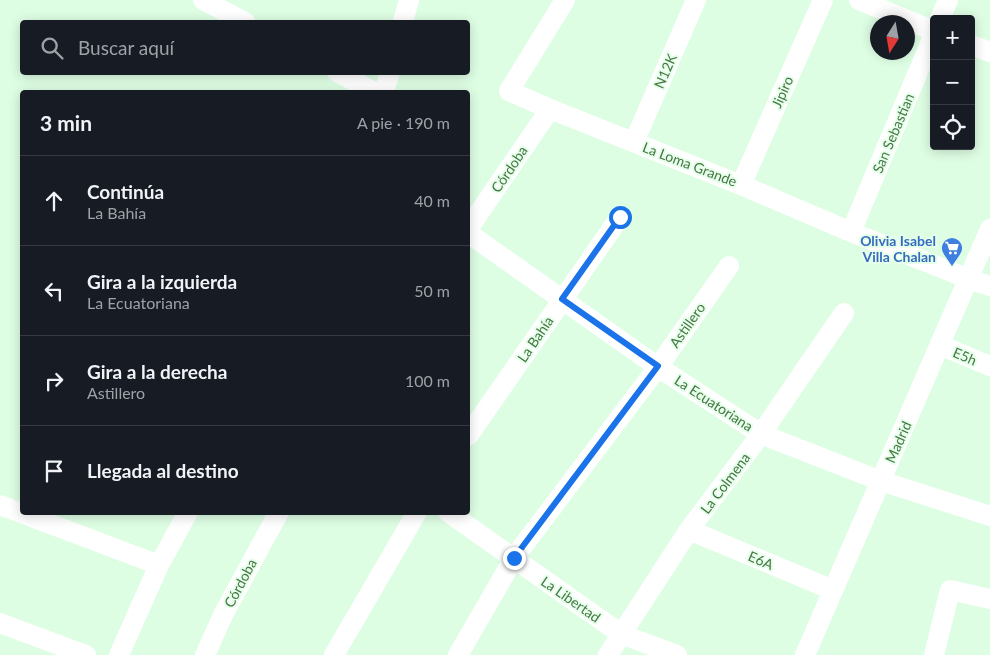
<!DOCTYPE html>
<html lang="es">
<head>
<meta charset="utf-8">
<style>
	:root { --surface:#171b24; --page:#20242c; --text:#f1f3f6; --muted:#9ea1a6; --line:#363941 }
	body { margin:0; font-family:Lato,sans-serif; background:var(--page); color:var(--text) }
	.controls { position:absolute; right:15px; top:15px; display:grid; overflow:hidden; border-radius:5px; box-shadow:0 2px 12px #0003 }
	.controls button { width:45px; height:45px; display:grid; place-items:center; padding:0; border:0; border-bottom:1px solid var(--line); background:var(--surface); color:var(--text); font:25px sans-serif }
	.compass { position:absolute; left:870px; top:15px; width:45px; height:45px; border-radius:50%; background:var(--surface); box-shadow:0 2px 12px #0003; rotate:191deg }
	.stop { position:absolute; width:15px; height:15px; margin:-11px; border:4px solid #1a73e8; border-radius:50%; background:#fff }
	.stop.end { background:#1a73e8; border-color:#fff; box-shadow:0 1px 5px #0008 }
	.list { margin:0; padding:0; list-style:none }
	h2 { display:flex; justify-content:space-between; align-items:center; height:65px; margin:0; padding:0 20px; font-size:21px }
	h2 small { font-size:16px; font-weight:400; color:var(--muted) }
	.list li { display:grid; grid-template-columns:32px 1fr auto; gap:15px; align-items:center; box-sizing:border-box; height:90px; padding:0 20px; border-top:1px solid var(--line) }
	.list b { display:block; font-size:19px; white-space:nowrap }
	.list p { margin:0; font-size:16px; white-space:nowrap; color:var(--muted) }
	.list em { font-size:16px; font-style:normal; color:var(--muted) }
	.icon { flex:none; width:28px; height:28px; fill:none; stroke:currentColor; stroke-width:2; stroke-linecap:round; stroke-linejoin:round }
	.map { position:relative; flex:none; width:990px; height:655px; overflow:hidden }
	.search { position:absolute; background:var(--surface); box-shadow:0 2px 12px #0003; left:20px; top:20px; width:450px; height:55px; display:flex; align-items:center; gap:12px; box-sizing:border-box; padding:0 18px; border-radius:5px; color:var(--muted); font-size:19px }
	.panel { position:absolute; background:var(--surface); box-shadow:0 2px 12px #0003; left:20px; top:90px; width:450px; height:425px; border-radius:5px }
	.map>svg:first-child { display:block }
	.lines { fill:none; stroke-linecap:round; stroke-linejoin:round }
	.minor { stroke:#fff; stroke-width:20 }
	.route { stroke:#1a73e8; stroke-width:6 }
	.labels { text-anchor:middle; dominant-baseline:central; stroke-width:4; stroke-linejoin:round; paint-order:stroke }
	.street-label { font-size:14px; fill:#477644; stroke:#e6ffeb }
	.shop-label { font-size:14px; font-weight:bold; fill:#366cbe; stroke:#e6ffeb; text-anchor:end }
</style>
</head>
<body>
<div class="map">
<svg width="990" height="655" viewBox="0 0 990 655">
	<rect width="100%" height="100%" fill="#defee4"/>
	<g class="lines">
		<path class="minor" d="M203 0 245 22
			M565 0 509 91 550 109 741 185 851 232 969 279 990 286
			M859 0 934 31
			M940 19 948 0
			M403 22 409 0
			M971 45 990 52
			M337 72 374 92
			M384 92 390 72
			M634 142 696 0
			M741 185 823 0
			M468 229 550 109
			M851 232 934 34
			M468 233 658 367 761 434 881 481 990 516
			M940 345 990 366
			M468 436 620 217
			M0 505 159 565
			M448 512 621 634 677 655
			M689 530 833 590
			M0 623 86 655
			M119 655 159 565 188 512
			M205 655 224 613 279 512
			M334 655 417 512
			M458 655 514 558 658 367 729 266
			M608 655 689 530 761 434 844 313
			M805 655 990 229
			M934 655 950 590 990 599"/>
	</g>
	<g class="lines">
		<path class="route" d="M514 558 658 366 562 299 620 217"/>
	</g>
	<defs>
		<g id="supermarket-pin" transform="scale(1.125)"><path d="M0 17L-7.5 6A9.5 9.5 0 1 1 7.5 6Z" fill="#3f7fe0" stroke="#e6ffeb"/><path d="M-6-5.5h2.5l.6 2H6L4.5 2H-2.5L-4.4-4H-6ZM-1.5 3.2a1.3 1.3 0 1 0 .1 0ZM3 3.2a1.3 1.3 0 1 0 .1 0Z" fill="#fff"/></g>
	</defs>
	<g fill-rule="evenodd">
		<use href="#supermarket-pin" x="952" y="248"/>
	</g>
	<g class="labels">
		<g class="street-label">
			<text transform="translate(665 71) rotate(-66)">N12K</text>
			<text transform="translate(782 92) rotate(-66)">Jipiro</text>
			<text transform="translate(893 133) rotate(-67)">San Sebastian</text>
			<text transform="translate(690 164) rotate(21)">La Loma Grande</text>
			<text transform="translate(509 169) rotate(-56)">Córdoba</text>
			<text transform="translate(687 325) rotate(-55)">Astillero</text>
			<text transform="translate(535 339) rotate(-56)">La Bahía</text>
			<text transform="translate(965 356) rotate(23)">E5h</text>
			<text transform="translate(714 403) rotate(33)">La Ecuatoriana</text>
			<text transform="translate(898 442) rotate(-66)">Madrid</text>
			<text transform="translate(725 483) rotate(-53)">La Colmena</text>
			<text transform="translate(761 560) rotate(23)">E6A</text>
			<text transform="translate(240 583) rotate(-62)">Córdoba</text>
			<text transform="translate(571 599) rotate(35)">La Libertad</text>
		</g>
		<g class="shop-label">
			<text x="936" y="240">Olivia Isabel<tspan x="936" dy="16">Villa Chalan</tspan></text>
		</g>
	</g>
</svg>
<div class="controls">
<button>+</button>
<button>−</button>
<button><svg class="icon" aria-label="locate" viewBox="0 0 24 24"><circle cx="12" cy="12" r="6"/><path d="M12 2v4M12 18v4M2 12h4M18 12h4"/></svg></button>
</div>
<svg class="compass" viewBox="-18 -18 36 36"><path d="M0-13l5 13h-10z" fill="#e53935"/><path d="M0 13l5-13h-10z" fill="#9ea1a6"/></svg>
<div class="stop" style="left:620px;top:217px"></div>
<div class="stop end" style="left:514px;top:558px"></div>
<div class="search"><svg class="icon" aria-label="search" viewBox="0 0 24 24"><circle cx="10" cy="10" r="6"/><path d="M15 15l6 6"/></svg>Buscar aquí</div>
<section class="panel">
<h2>3 min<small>A pie · 190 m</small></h2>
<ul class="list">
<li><svg class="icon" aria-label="ahead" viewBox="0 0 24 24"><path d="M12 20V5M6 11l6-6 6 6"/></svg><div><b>Continúa</b><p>La Bahía</p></div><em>40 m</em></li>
<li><svg class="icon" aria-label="left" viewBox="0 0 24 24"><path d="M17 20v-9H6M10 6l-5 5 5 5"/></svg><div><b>Gira a la izquierda</b><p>La Ecuatoriana</p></div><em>50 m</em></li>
<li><svg class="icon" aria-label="right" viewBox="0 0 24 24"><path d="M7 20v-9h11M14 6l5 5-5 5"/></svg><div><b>Gira a la derecha</b><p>Astillero</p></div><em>100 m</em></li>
<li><svg class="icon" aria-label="arrive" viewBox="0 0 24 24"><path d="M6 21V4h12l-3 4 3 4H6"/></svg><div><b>Llegada al destino</b></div></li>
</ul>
</section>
</div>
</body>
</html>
